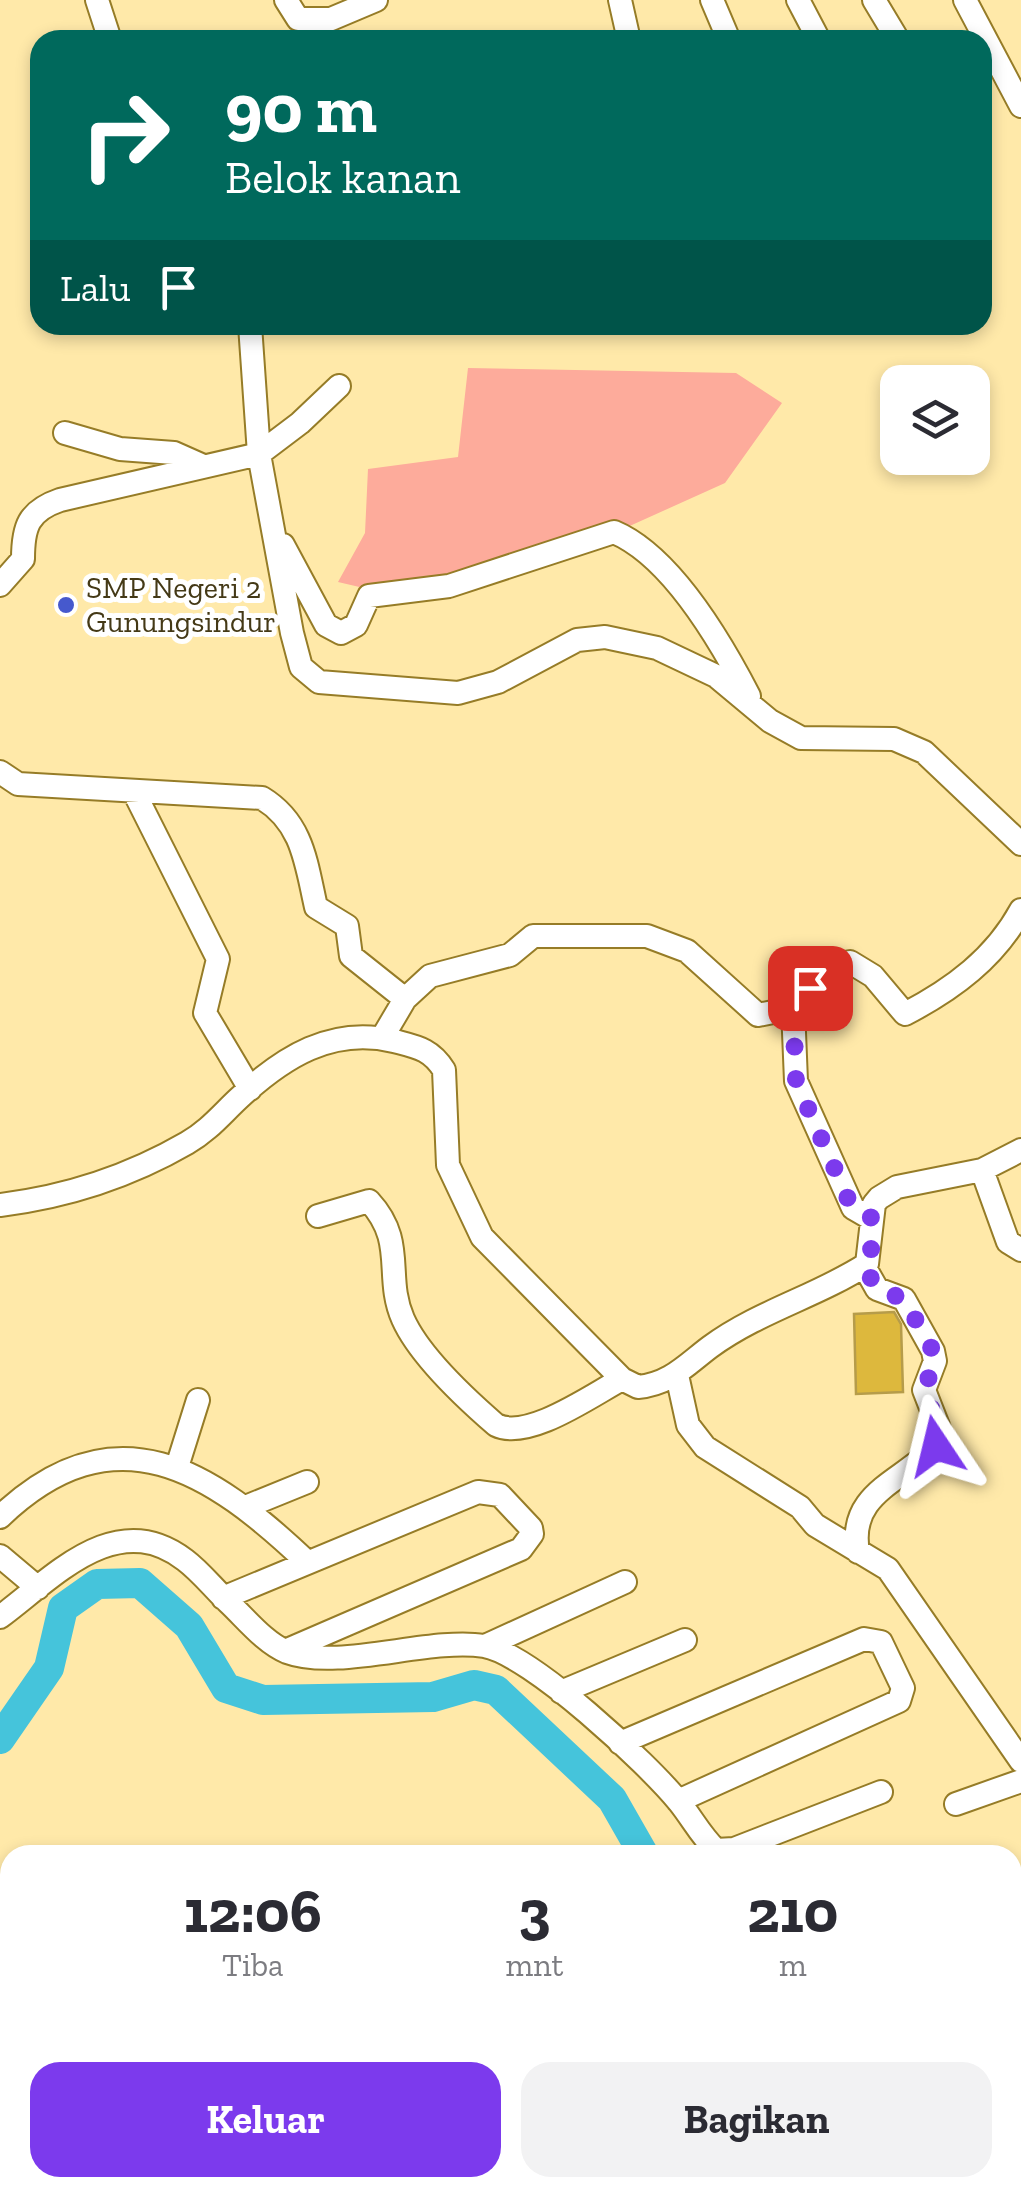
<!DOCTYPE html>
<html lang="id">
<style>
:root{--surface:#fff;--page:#f2f2f3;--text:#2b2b33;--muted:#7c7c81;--accent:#7c3aed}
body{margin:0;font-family:"Zilla Slab",serif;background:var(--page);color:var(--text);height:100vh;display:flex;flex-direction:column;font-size:38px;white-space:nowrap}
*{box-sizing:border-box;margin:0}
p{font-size:32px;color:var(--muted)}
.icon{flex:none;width:55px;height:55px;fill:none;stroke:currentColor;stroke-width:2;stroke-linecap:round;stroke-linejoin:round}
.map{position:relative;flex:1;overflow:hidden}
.sheet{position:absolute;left:0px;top:1845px;width:1022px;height:352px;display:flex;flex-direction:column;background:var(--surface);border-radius:30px 30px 0 0;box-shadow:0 5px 15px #0003}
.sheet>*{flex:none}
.banner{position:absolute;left:30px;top:30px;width:962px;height:305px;border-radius:30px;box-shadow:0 5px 15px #0003;background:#00695c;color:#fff;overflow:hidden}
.fabs{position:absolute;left:880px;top:365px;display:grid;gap:20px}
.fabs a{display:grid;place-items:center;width:110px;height:110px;border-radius:20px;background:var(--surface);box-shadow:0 5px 15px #0003;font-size:50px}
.pin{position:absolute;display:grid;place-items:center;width:85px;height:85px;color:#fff;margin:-42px;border-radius:20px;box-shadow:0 5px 15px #0006}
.me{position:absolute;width:110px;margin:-55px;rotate:350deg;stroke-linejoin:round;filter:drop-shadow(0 0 8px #0008)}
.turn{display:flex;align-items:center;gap:35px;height:210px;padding:0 30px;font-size:45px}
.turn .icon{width:130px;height:130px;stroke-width:2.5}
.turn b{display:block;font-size:70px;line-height:85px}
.then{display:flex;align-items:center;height:95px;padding:0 30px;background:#0003;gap:20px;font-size:38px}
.eta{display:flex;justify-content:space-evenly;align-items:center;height:170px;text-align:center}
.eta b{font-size:60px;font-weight:800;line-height:70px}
.action{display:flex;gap:20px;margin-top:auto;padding:20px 30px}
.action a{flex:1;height:115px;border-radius:30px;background:var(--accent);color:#fff;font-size:40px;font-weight:800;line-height:115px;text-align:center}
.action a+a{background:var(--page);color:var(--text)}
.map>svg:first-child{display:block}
.green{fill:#fdab9b}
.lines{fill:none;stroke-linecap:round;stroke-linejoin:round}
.river{stroke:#45c4db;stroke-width:30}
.building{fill:#ddb83d;stroke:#b69c4a;stroke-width:2.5}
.minor-casing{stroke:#967c27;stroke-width:26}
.path{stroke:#b19f6b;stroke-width:2.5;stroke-dasharray:10 5;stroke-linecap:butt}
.minor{stroke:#fff;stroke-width:22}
.route{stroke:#7c3aed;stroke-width:18;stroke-dasharray:0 32.4}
.poi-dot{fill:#4659cd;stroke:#fff;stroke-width:4}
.labels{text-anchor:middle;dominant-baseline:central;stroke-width:10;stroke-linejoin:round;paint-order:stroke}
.poi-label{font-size:30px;fill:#443916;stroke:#fff;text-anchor:start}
</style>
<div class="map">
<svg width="1021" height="2197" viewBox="0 0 1021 2197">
<rect width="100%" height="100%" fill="#ffe9a9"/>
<path class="green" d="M 468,368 L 736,373 L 782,403 L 725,483 L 623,529 L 430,591 L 368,589 L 338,582 L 365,533 L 368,469 L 458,457 Z"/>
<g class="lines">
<path class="river" d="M 0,1739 L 49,1668 L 63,1608 L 97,1584 L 140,1583 L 189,1626 L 226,1688 L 263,1700 L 433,1697 L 474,1685 L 496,1690 L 612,1799 L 644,1855
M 0,1930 L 10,1937
M 0,2066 L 10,2069
M 560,2188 L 565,2197
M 723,2197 L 759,2191 L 785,2197"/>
</g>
<path class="building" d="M 894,1312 L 901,1324 L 903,1392 L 856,1394 L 854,1314 Z"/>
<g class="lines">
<defs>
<path id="minor" d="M 97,0 L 110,40
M 286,0 L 298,19 L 331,19 L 376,0
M 620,0 L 629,40
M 712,0 L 729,40
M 798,0 L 819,40
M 874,0 L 898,40
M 965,0 L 1021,106
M 250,325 L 259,454 L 292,633 L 301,667 L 319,682 L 458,693 L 498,682 L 577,640 L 605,637 L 657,648 L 716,676 L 770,721 L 801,738 L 894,739 L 924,752 L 1021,844
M 65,433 L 120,449 L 174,453 L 201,465
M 283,545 L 326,625 L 341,633 L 356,625 L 369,596 L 449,586 L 614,532 C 671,556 721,642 749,696
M 0,585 L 23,559 C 23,527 28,511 60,500 L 259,454 L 300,423 L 339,386
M 0,772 L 18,784 L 262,798 C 303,823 306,863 316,907 L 347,926 L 351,956 L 405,999
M 134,792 L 218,959 L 205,1013 L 250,1089
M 793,1008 L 796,1081 L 853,1208 L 872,1219
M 382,1038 L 405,999 L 430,976 L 510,955 L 533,936 L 647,936 L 687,951 L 758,1015 L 793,1008 L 827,968 L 850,962 L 873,976 L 905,1014 C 953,989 995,958 1021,910
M 982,1170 L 1008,1242 L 1021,1250
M 0,1205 C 65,1197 130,1176 187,1143 C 208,1131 221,1115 238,1099 C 283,1057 332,1026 394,1041 C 417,1047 431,1049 444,1070 L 448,1165 L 482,1237 L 622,1379 L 638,1387 C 670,1384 686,1365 710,1347 C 759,1311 818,1296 867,1264 L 874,1204 L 879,1198 L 897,1187 L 982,1170 L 1021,1150
M 318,1216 L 369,1201 C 407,1242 384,1276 403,1319 C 419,1355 466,1399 496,1425 C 528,1441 592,1395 622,1379
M 677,1375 L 688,1425 L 705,1447 L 800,1507 L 815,1525 L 888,1569 L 1021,1761
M 177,1467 L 198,1400
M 248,1506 L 307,1482
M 0,1517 C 115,1407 211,1471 307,1562
M 858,1552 C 846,1486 916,1480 942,1436 L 924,1390 L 935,1361 L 933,1351 L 904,1299 L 877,1289 L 864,1266
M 0,1556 L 38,1588
M 223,1598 L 478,1492 L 500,1495 L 531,1528 L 532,1534 L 521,1549 L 285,1651
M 0,1617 C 54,1577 116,1507 185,1560 C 201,1572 214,1589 229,1603 C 246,1619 265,1643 287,1652 C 338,1671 430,1637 484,1646 C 531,1654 648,1764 679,1802 C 692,1818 701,1836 716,1850 L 734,1849 L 881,1792
M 485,1646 L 625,1582
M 561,1692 L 685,1640
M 620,1743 L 864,1639 L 881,1642 L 903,1688 L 899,1701 L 678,1801
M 956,1804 L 1021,1781
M 1012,2177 L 1021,2178
M 648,2197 L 679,2188"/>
</defs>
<use href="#minor" class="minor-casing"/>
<path class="path" d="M 848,2188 L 855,2197"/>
<use href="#minor" class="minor"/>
</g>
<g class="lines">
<path class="route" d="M 810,988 L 793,1008 L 796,1081 L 852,1208 L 872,1218 L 871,1253 L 864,1266 L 877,1289 L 904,1299 L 933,1351 L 935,1361 L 924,1390 L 942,1436 L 936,1446"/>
</g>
<circle class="poi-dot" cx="66" cy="605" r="10"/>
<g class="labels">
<g class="poi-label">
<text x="86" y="588">SMP Negeri 2<tspan x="86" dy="34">Gunungsindur</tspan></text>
</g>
</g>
</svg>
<div class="fabs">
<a><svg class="icon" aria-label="layers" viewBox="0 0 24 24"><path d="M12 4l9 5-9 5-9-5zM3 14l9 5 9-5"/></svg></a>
</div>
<div class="pin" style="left:810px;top:988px;background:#d93025"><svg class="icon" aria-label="arrive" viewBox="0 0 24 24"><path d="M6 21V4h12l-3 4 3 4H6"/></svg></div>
<svg class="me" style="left:936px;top:1446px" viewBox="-20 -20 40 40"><path d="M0-17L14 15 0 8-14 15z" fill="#7c3aed" stroke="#fff" stroke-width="4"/></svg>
<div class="banner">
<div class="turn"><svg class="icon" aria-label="right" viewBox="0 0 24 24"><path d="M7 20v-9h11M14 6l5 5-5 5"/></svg><div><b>90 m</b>Belok kanan</div></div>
<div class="then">Lalu<svg class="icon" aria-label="arrive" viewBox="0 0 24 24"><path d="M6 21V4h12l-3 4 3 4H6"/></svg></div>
</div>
<section class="sheet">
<div class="eta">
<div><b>12:06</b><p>Tiba</p></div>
<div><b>3</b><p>mnt</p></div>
<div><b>210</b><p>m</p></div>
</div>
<div class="action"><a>Keluar</a><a>Bagikan</a></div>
</section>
</div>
